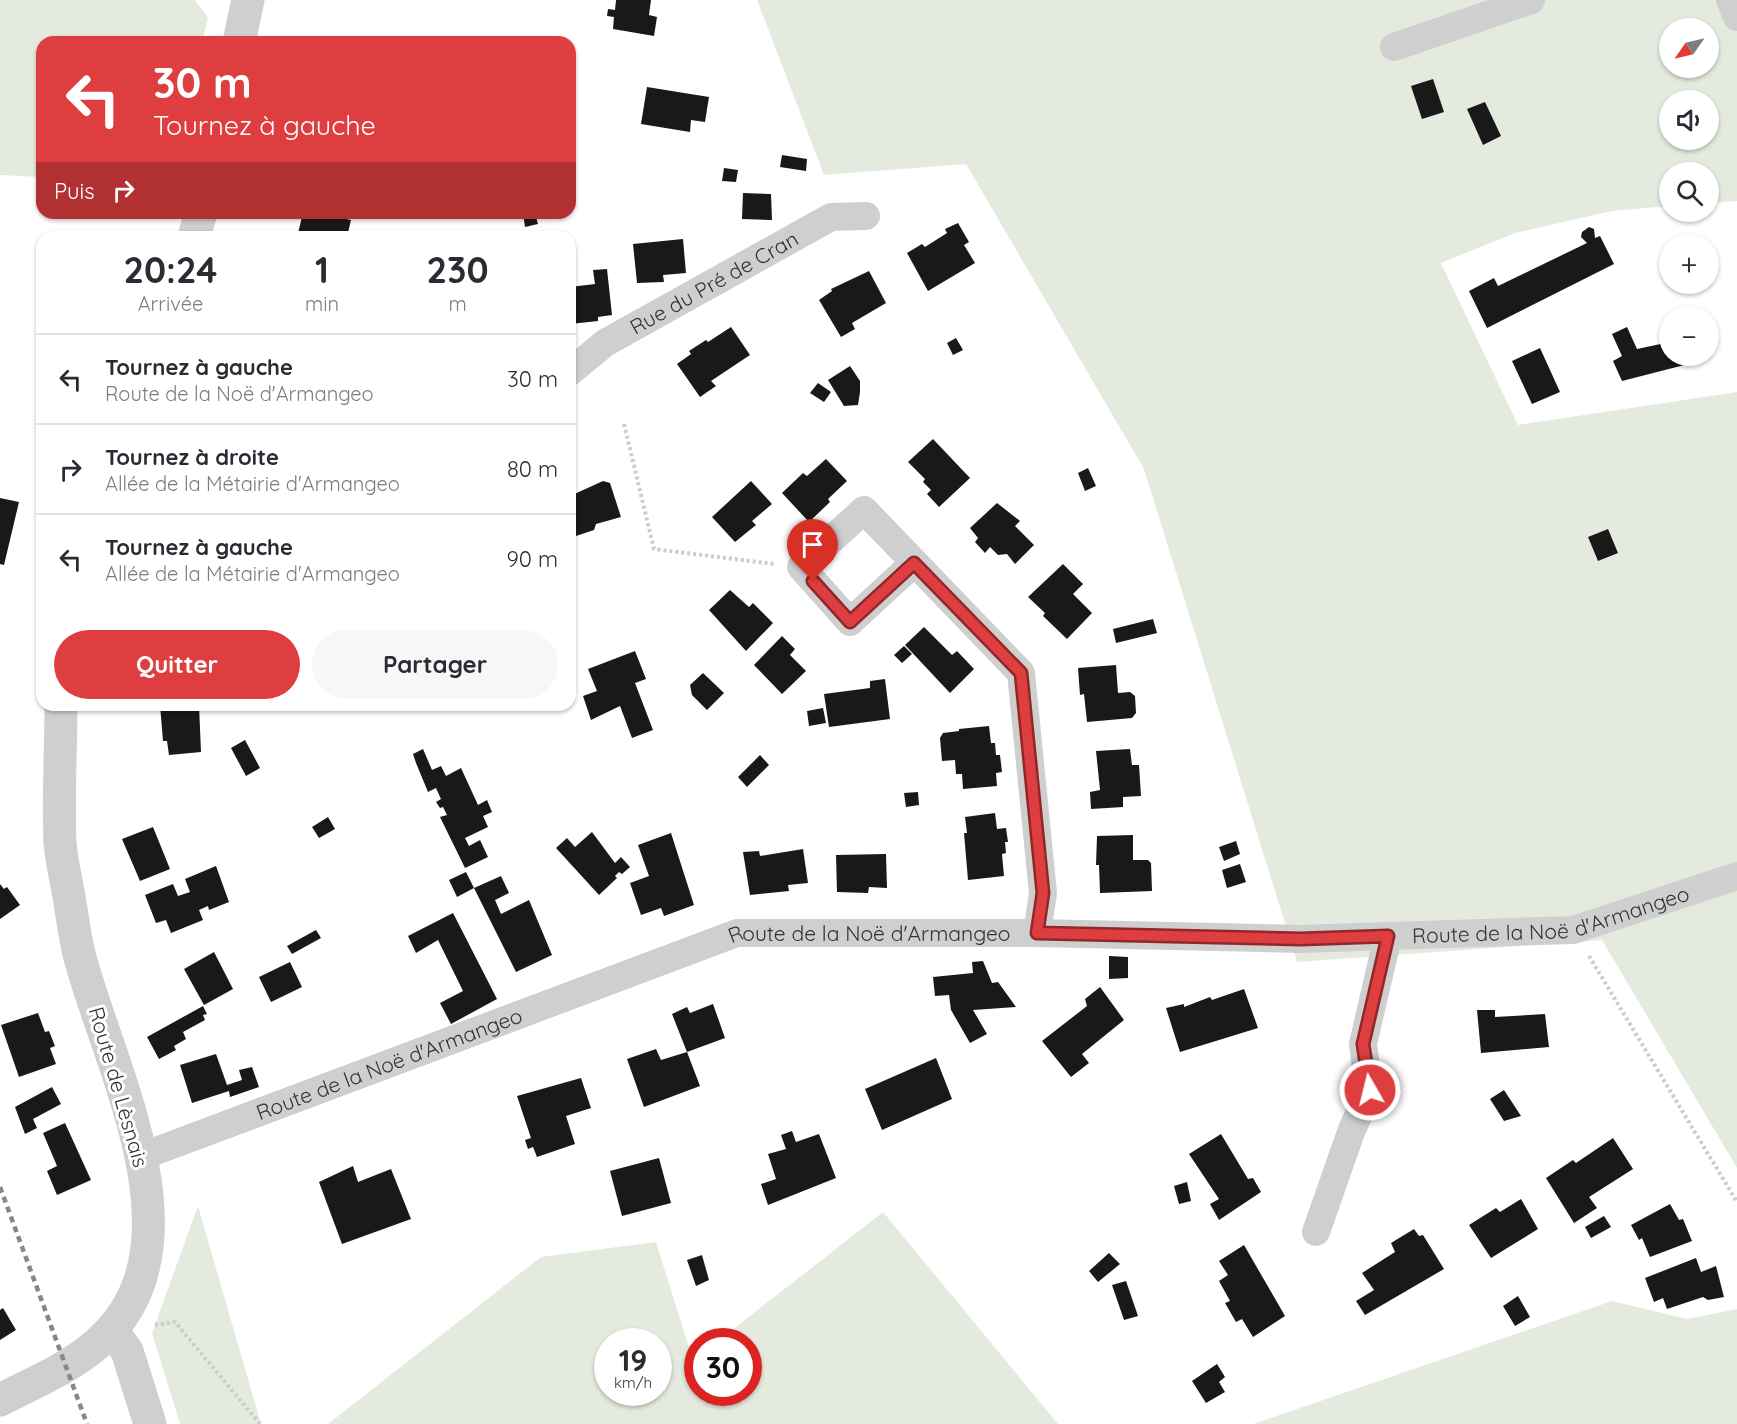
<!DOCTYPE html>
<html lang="fr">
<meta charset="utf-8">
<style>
:root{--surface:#fff;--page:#f7f7f7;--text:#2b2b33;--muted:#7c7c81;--line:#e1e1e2;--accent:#de3e40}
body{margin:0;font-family:Quicksand,sans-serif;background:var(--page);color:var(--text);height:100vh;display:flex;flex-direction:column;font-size:22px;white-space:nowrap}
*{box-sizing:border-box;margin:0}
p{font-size:20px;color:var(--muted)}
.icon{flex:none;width:33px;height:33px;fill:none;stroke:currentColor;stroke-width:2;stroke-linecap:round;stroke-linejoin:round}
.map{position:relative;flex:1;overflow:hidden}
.panel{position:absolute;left:36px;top:231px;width:540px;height:480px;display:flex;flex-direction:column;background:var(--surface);border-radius:18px;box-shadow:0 2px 4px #0004}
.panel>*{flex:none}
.top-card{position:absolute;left:36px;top:36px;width:540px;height:183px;border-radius:18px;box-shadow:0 2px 4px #0004;background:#de3e40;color:#fff;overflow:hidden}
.needle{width:39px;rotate:236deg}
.fabs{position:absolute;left:1659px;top:18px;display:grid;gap:12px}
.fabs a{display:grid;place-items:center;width:60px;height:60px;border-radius:50%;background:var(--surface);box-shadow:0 2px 4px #0004;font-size:30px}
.speed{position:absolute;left:594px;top:1328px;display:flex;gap:12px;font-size:30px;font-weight:700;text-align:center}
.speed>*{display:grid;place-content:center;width:78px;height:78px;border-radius:50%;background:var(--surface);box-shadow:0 2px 4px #0004;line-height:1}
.speed small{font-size:15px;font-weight:400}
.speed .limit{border:9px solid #d22;background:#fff;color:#111}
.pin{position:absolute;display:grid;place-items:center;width:51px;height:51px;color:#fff;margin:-62px -26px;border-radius:50% 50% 50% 0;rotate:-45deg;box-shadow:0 0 6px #0007}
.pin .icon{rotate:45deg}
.me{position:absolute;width:66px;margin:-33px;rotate:352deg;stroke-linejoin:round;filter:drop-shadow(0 0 4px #0008)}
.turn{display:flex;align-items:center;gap:21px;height:126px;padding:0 18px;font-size:27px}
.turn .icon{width:78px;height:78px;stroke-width:2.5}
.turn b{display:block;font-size:42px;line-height:51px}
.then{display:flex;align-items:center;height:57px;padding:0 18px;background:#0003;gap:12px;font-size:22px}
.eta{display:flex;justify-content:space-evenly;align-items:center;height:102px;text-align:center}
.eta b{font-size:36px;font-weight:700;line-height:42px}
.cta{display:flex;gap:12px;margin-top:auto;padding:12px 18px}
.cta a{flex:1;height:69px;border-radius:36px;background:var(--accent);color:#fff;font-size:24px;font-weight:700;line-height:69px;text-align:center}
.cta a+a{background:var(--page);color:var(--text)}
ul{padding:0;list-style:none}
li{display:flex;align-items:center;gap:18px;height:90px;padding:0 18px;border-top:2px solid var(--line)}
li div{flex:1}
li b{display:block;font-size:22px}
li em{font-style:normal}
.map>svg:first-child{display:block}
.green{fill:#e4ebde;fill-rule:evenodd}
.building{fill:#191919}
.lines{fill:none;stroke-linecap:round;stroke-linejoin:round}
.path{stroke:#ccc;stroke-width:4;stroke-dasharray:3 3;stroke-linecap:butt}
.minor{stroke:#cfcfcf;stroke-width:28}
.tertiary{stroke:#cfcfcf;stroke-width:33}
.rail{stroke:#878787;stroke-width:4.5;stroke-dasharray:6 4.5;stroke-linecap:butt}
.route-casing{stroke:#90282a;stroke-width:15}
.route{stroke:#de3e40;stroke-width:10}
.labels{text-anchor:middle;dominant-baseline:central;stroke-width:6;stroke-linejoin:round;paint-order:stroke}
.street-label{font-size:21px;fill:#323232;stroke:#fff}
</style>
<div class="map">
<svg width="1737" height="1424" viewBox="0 0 1737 1424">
<rect width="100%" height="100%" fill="#fff"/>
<path class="green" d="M 0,0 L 195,0 L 208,18 L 202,42 L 42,42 L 42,177 L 0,175 Z
M 757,0 L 1737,0 L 1737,201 L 1709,203 L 1708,172 L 1670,172 L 1669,206 L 1612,211 L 1515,233 L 1441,263 L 1518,425 L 1737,392 L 1737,1168 L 1602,940 L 1297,962 L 1144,469 L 966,164 L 824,175 ZM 1670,28 L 1708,28 L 1708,68 L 1670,68 ZM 1670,100 L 1708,100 L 1708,140 L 1670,140 Z
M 198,1206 L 261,1424 L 180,1424 L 152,1333 Z
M 883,1212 L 1058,1424 L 328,1424 L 541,1257 L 656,1242 L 693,1360 L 697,1357 L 698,1392 L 748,1392 L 748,1341 L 718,1341 ZM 608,1341 L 658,1341 L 658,1392 L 608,1392 Z
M 1612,1301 L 1687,1319 L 1737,1309 L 1737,1424 L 1253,1424 Z"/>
<path class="building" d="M 616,0 L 651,0 L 649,15 L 657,17 L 654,36 L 613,29 L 614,17 L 607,16 L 608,9 L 615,10 Z
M 1433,79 L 1444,112 L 1422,119 L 1411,86 Z
M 647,87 L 709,97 L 705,122 L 691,120 L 690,132 L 641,124 Z
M 1485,102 L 1501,136 L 1483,145 L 1467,109 Z
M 782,155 L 807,159 L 806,171 L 780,167 Z
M 724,168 L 738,170 L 736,182 L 722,181 Z
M 743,193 L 771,194 L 772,220 L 742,219 Z
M 303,213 L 318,213 L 351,220 L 347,237 L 297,237 Z
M 523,213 L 535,213 L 538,224 L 525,227 Z
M 958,223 L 969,242 L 964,245 L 975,263 L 928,291 L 907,253 L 922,244 L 925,247 L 947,233 L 945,229 Z
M 1589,227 L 1594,229 L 1595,238 L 1600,236 L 1614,264 L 1487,328 L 1469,291 L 1494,278 L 1498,286 L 1587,243 L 1581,237 L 1582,232 Z
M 683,239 L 686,273 L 663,275 L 664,282 L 637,283 L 633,244 Z
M 607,269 L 612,315 L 598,317 L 598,321 L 570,324 L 570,287 L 595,284 L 593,270 Z
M 869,271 L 886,303 L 852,323 L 855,329 L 841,337 L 819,300 L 832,291 L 831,289 Z
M 731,327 L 750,355 L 711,381 L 716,386 L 700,397 L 677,364 L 691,354 L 689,351 L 706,340 L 708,342 Z
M 1627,327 L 1637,349 L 1670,342 L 1670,356 L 1699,356 L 1700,361 L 1622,381 L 1613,361 L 1622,356 L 1612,334 Z
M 956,338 L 963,350 L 953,355 L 947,343 Z
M 1540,348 L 1560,392 L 1532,404 L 1512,361 Z
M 850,366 L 860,381 L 860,392 L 858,405 L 844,406 L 828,380 Z
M 818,383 L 831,392 L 824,402 L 810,393 Z
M 933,439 L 970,478 L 939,507 L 927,494 L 931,490 L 923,482 L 925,479 L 908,462 Z
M 826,459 L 847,481 L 828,499 L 830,502 L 809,522 L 782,493 L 803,473 L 807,476 Z
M 1088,468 L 1096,486 L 1085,491 L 1078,473 Z
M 603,481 L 610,483 L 621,517 L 596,524 L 594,530 L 570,538 L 570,496 Z
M 751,481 L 772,504 L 752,521 L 756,525 L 735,542 L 712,517 Z
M 0,498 L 19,502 L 4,565 L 0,564 Z
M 997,503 L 1020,521 L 1015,526 L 1034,545 L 1015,564 L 1007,554 L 998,555 L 990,547 L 985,553 L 975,542 L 978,538 L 970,528 Z
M 1608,529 L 1618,553 L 1598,561 L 1588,537 Z
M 1063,564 L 1083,584 L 1073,594 L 1092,613 L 1067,639 L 1043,616 L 1045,613 L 1028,597 Z
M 730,590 L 749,607 L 753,603 L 773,623 L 746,651 L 709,610 Z
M 1153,619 L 1157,633 L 1116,643 L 1113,629 Z
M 924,627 L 952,655 L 957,651 L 974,669 L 950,693 L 905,645 Z
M 782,636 L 795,649 L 790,655 L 806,671 L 782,694 L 754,665 Z
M 904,646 L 912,654 L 902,663 L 894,655 Z
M 635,651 L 646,679 L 635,683 L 653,730 L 632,738 L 620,706 L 591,720 L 583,696 L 597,691 L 588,669 Z
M 1116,665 L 1118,693 L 1130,692 L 1135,696 L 1136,713 L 1132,718 L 1087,722 L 1084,694 L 1080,695 L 1078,668 Z
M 703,673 L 724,693 L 707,710 L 692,695 L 690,685 Z
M 885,679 L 890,719 L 829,727 L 824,694 L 870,688 L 870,681 Z
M 160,705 L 199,705 L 201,752 L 169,755 L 167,741 L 163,741 Z
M 823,708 L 826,723 L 809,726 L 807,711 Z
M 989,726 L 991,743 L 995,743 L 996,755 L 1000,755 L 1002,772 L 996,773 L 997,786 L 963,789 L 962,774 L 956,774 L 955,760 L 942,761 L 940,738 L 943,733 L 959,731 L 959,729 Z
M 245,740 L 260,768 L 246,776 L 231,748 Z
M 423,749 L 432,770 L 441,766 L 446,776 L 461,768 L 478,805 L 487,800 L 492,812 L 483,816 L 488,827 L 465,838 L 469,846 L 480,840 L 488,857 L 465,868 L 440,817 L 447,815 L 443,807 L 440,808 L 436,802 L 441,799 L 436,788 L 428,792 L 416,763 L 413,754 Z
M 1130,749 L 1132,765 L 1139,765 L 1141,796 L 1123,797 L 1123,807 L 1091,809 L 1090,792 L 1100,790 L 1096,751 Z
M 760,755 L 769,765 L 747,787 L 738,777 Z
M 918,792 L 919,805 L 906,807 L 904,793 Z
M 995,813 L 997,829 L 1006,828 L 1008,842 L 1005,842 L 1006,853 L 1002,854 L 1004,876 L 968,880 L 964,833 L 967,833 L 965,817 Z
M 328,817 L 335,829 L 319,838 L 312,827 Z
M 153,827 L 170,869 L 140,881 L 122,839 Z
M 592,832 L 615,863 L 621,857 L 630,867 L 622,874 L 619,872 L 615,876 L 617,878 L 599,895 L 556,848 L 567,838 L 575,847 Z
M 671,833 L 694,905 L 664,916 L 661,908 L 641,915 L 630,883 L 649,876 L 638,845 Z
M 1133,835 L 1133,860 L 1148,860 L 1151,863 L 1152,891 L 1100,893 L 1099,865 L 1096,865 L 1097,836 Z
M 1236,841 L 1240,854 L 1224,861 L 1219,847 Z
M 803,849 L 808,883 L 788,885 L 789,891 L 750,895 L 743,852 L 759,851 L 760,856 Z
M 886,854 L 887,888 L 869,887 L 868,893 L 837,892 L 836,855 Z
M 1240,864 L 1246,882 L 1227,888 L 1222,870 Z
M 216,866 L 229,902 L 209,910 L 208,906 L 199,910 L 203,920 L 171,933 L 166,920 L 156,923 L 145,895 L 173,884 L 178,896 L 190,892 L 185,879 Z
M 466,872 L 474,888 L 457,897 L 449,880 Z
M 501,876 L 509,893 L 495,900 L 501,914 L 529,900 L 552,955 L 516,972 L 474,888 Z
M 0,884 L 4,889 L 7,887 L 20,905 L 0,919 Z
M 453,913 L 497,999 L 451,1024 L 440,1003 L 463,991 L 438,940 L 416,953 L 408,936 Z
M 316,930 L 321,938 L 292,954 L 287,946 Z
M 214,952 L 233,989 L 204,1005 L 184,969 Z
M 1109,956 L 1128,957 L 1128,978 L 1109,979 Z
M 983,961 L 992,983 L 998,982 L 1016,1007 L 973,1010 L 987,1034 L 970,1043 L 951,1010 L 949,995 L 935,996 L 933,977 L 973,973 L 972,962 Z
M 290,962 L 302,987 L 271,1002 L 259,977 Z
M 1100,987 L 1124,1020 L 1082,1054 L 1089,1063 L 1071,1077 L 1042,1041 L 1087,1006 L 1085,999 Z
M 1244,989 L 1258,1028 L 1180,1052 L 1166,1008 L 1184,1004 L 1184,1007 L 1210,997 L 1212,1000 Z
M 713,1004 L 725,1038 L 687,1052 L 672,1014 L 687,1007 L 690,1013 Z
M 203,1006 L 207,1014 L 203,1015 L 205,1020 L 183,1032 L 186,1039 L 174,1046 L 176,1050 L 159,1059 L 147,1037 Z
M 1477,1010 L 1495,1010 L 1495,1017 L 1545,1014 L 1549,1047 L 1481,1053 Z
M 38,1013 L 45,1032 L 49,1031 L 55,1046 L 50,1048 L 56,1064 L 19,1077 L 1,1025 Z
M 656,1049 L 661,1060 L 687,1052 L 700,1086 L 644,1107 L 627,1059 Z
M 216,1054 L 227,1085 L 242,1080 L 239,1070 L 252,1067 L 259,1087 L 230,1097 L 229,1091 L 192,1103 L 180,1065 Z
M 936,1058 L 952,1099 L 882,1130 L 865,1089 Z
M 581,1078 L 591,1108 L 566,1116 L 575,1144 L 537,1157 L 533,1147 L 528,1149 L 525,1140 L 531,1138 L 517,1096 Z
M 52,1087 L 61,1104 L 33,1119 L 37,1128 L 25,1134 L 15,1107 Z
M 1504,1090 L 1521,1116 L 1504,1121 L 1490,1099 Z
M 65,1123 L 91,1180 L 57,1195 L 47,1171 L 57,1166 L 43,1133 Z
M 792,1131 L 796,1142 L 819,1134 L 836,1178 L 768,1205 L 761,1184 L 776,1179 L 768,1154 L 786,1149 L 781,1135 Z
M 1221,1134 L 1248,1179 L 1253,1178 L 1261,1192 L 1219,1220 L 1210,1204 L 1219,1199 L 1189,1154 Z
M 1613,1138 L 1633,1169 L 1589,1197 L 1597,1208 L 1574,1223 L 1546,1178 L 1573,1160 L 1576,1163 Z
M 659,1158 L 671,1203 L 622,1216 L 610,1171 Z
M 353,1166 L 358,1182 L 391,1169 L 411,1219 L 342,1244 L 319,1182 Z
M 1187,1182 L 1191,1201 L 1179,1204 L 1174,1186 Z
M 1521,1199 L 1538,1229 L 1491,1258 L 1469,1225 L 1496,1208 L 1500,1212 Z
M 1670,1204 L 1679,1220 L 1683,1219 L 1692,1241 L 1650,1257 L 1642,1238 L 1639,1240 L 1631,1225 Z
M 1604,1216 L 1611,1227 L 1591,1238 L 1585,1227 Z
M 1414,1229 L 1419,1236 L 1423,1235 L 1444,1269 L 1365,1315 L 1356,1301 L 1374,1290 L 1362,1273 L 1395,1252 L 1391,1243 Z
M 1244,1245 L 1285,1316 L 1253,1337 L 1242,1319 L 1236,1322 L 1225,1303 L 1230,1301 L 1219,1281 L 1228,1275 L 1219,1261 Z
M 1109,1253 L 1120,1264 L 1098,1282 L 1089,1271 Z
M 702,1255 L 709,1280 L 696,1286 L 687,1260 Z
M 1696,1258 L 1701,1272 L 1716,1266 L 1724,1297 L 1708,1300 L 1703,1297 L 1667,1309 L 1663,1298 L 1654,1302 L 1645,1278 Z
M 1126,1281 L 1138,1316 L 1124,1320 L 1112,1285 Z
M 1518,1296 L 1530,1317 L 1515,1326 L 1503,1306 Z
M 3,1308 L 16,1330 L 0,1340 L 0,1310 Z
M 1217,1364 L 1225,1377 L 1219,1382 L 1225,1392 L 1206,1403 L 1192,1381 Z"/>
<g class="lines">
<path class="path" d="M 624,424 L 654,549 L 774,564
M 1589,956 L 1737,1202
M 155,1325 L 175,1322 L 260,1424"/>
<g class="minor">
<path d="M 1730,0 L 1737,17"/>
<path d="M 1394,47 L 1531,0"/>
<path id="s1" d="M 570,372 L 605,343 L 831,217 L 866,216"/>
<path d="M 914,563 L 850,622 L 801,567 L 864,510 L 1021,673 L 1043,893 L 1037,933"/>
<path id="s2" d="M 140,1157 L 737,933 L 1037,933 L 1300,939 L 1573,930 L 1737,876"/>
<path d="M 1316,1232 L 1351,1132 L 1369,1091 L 1363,1044 L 1388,936"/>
</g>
<path class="tertiary" d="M 239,42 L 248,0
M 194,237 L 201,213
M 112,1330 L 127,1351 L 150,1424
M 0,1400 C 33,1383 70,1368 98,1343 C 208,1248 108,1066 79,954 C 74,933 72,912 68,891 C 65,875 61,858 60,842 C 58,796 61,750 61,705"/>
<path class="rail" d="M 0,1187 L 87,1424"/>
</g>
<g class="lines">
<defs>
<path id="route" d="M 813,581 L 850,622 L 914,563 L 1021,673 L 1043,893 L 1037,933 L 1300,939 L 1388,936 L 1363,1044 L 1370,1090"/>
</defs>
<use href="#route" class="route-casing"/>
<use href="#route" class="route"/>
</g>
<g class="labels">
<g class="street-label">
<text stroke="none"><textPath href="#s1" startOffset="170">Rue du Pré de Cran</textPath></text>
<text stroke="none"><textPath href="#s2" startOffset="1454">Route de la Noë d'Armangeo</textPath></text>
<text stroke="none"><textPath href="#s2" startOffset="770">Route de la Noë d'Armangeo</textPath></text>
<text stroke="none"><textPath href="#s2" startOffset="266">Route de la Noë d'Armangeo</textPath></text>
<text transform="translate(119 1087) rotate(74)">Route de Lèsnais</text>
</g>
</g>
</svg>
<div class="fabs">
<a><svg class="needle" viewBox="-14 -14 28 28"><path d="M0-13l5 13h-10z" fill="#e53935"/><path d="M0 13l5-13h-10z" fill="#7c7c81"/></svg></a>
<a><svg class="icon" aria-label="sound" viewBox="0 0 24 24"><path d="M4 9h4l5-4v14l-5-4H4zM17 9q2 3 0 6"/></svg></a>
<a><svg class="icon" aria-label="search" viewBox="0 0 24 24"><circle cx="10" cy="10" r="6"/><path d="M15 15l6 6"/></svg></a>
<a>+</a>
<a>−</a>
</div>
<div class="speed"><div>19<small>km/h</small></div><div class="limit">30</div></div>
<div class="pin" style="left:813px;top:581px;background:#d93025"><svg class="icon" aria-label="arrive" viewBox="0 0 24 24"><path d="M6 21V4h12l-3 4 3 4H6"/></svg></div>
<svg class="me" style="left:1370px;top:1090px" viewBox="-20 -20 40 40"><circle r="17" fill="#de3e40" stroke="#fff" stroke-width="3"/><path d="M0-11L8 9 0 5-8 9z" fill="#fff"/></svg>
<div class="top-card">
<div class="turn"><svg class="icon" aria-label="left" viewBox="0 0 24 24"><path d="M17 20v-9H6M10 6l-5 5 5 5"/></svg><div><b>30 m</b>Tournez à gauche</div></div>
<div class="then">Puis<svg class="icon" aria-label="right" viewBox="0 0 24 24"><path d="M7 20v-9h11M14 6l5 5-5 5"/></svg></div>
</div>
<section class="panel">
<div class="eta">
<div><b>20:24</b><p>Arrivée</p></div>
<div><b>1</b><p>min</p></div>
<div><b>230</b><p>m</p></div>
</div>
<ul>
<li><svg class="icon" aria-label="left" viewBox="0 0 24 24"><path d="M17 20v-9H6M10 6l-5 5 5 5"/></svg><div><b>Tournez à gauche</b><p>Route de la Noë d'Armangeo</p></div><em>30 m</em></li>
<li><svg class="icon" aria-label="right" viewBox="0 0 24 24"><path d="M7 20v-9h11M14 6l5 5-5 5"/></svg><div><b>Tournez à droite</b><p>Allée de la Métairie d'Armangeo</p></div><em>80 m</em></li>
<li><svg class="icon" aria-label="left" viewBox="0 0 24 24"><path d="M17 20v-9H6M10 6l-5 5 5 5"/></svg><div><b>Tournez à gauche</b><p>Allée de la Métairie d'Armangeo</p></div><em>90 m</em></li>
</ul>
<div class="cta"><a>Quitter</a><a>Partager</a></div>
</section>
</div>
